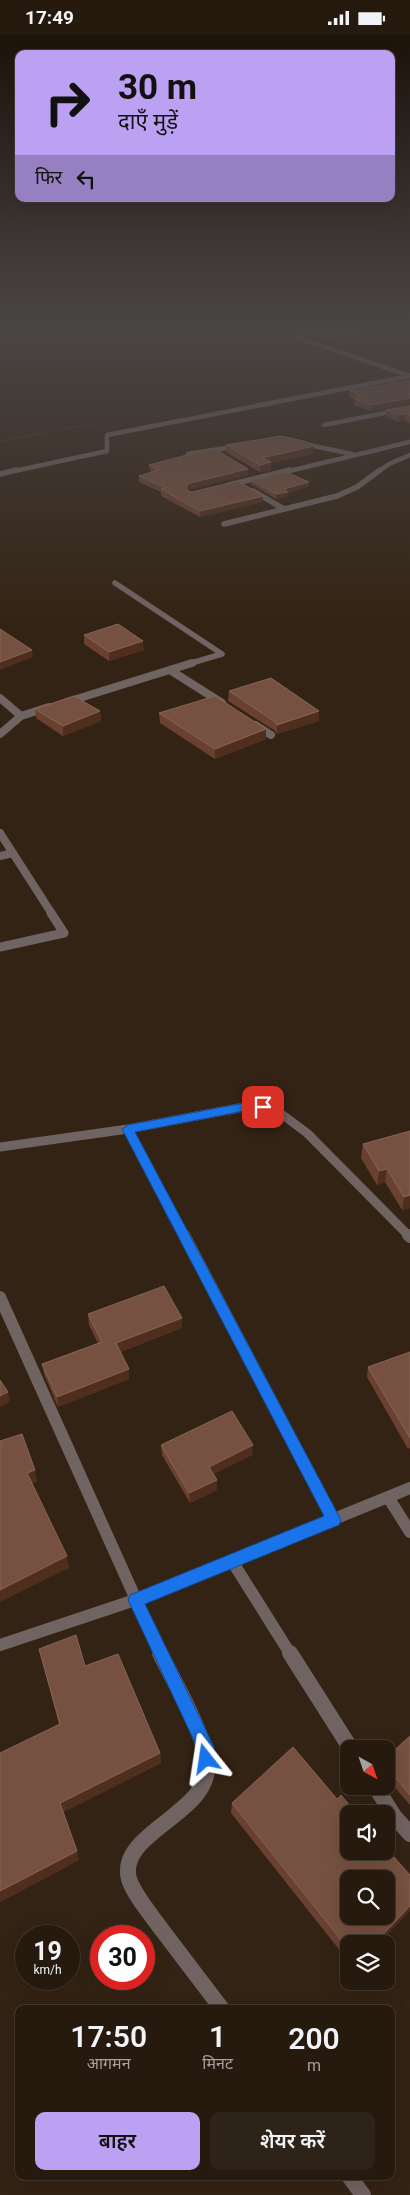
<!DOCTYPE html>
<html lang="hi">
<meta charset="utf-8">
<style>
:root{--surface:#261a0f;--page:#2e2318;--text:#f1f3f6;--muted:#a4a19e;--line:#42382f;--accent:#bca0f2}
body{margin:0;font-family:Roboto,"Noto Sans Devanagari",sans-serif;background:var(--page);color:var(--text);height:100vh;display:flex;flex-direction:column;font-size:19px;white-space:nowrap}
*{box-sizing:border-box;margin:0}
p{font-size:16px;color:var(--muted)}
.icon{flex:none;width:28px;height:28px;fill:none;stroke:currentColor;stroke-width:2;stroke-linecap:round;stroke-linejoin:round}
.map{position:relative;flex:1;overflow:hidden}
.drawer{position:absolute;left:15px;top:1970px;width:380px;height:175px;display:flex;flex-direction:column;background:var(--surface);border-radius:10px;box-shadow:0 5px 20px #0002,0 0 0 1px var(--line)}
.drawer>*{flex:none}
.guide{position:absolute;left:15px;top:15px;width:380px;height:152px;border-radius:10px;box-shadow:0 5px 20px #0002,0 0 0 1px var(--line);background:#bca0f2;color:#111;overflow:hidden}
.needle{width:32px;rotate:140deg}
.controls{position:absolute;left:340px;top:1705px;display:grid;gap:10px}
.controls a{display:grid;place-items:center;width:55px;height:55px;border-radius:10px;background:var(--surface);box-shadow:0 5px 20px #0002,0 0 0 1px var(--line);font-size:25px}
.speed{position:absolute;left:15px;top:1890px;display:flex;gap:10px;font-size:25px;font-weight:700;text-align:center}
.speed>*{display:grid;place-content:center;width:65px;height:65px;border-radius:50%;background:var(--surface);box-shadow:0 5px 20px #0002,0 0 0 1px var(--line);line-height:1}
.speed small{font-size:12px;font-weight:400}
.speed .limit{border:8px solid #d22;background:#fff;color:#111}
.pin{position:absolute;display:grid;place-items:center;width:42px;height:42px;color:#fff;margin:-21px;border-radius:10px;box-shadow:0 2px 8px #0006}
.me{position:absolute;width:55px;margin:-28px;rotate:345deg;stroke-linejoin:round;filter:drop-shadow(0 0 4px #0008)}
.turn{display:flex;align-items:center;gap:18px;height:105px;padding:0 20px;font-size:22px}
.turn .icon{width:65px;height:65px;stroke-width:2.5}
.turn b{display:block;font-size:35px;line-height:42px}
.then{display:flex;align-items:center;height:48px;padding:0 20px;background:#0003;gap:10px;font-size:19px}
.eta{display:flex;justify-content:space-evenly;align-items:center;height:85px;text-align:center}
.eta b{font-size:30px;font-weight:600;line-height:35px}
.cta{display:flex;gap:10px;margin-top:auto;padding:10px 20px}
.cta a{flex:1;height:58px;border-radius:10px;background:var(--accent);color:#111;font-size:20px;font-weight:600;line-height:58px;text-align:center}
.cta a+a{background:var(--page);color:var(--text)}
.status{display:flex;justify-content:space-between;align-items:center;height:35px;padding:0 25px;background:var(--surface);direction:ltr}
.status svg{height:14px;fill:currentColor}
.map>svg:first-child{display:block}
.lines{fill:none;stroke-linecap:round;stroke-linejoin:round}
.path{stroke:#8c7e72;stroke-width:1;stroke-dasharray:0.5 2;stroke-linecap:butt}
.service{stroke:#706462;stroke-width:4.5}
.minor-far5{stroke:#706462;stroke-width:4.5}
.minor-far4{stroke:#706462;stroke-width:5.5}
.minor-far3{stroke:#706462;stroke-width:8}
.minor-far2{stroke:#706462;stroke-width:9}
.minor-far1{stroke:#706462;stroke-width:12}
.minor{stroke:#706462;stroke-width:16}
.wall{fill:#6a4131}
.shaded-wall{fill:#4f2e1e}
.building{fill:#765141;stroke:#866556;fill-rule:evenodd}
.route{fill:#1a73e8;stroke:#114b97}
</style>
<div class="status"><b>17:49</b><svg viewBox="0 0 49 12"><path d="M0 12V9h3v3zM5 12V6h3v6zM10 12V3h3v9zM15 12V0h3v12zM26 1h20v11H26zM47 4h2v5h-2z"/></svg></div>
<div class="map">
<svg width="410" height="2160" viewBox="0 0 410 2160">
<rect width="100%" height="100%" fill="#332314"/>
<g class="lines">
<path class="path" d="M 278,303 L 264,306 L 257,311 L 265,316 L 290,320
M 0,406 L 93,389"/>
<path class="service" d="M 332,287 L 294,298 L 299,303 L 410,341"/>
<path class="minor-far5" d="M 324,390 L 410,373
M 300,408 L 352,419
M 188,419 L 239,411
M 10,437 L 107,416 L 107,400 L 410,341
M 285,437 L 410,407
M 378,437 L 389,429 L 410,420"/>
<path class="minor-far4" d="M 0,439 L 16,435
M 229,450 L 290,435
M 253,456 L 284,474
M 224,489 L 337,461 L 357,452 L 380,435
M 115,548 L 222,619 L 188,629"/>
<path class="minor-far3" d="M 170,635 L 222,668
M 0,663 L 21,681
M 67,667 L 192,628
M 255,690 L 271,700
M 0,699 L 21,681 L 49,672
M 0,798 L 52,879
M 0,821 L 13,818"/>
<path class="minor-far2" d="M 0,912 L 64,898 L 51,878
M 128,1094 L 185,1202
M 0,1112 L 128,1094 L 244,1072 L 263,1071 L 276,1075 L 307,1098 L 410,1202"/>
<path class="minor-far1" d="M 184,1200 L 334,1485
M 408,1200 L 410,1202
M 0,1262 L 161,1620
M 388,1462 L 410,1497
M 232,1526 L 291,1620
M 0,1610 L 135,1565 L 410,1453"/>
<path class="minor" d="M 160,1618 C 174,1647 208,1704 207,1734 C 205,1780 117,1799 129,1844 C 134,1860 152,1881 162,1895 C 182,1921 202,1948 222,1974
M 290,1618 L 351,1714
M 375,1751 L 394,1781 L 410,1799
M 349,2141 L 363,2160"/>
</g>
<path class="wall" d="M 254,287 L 318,287 L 293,294 L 290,299 Z
M 324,287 L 386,287 L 385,290 L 383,291 L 383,295 L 334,307 L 307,299 L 307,292 Z
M 410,345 L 410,370 L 371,376 L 354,370 L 355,365 L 349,362 L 350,356 Z
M 410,371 L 410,388 L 404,385 L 399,387 L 386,382 L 386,375 Z
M 226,410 L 313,419 L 271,428 L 271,435 L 260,437 L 226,417 Z
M 149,430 L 248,440 L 190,454 L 188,456 L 192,457 L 263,461 L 262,467 L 200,482 L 161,461 L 161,457 L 139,447 L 139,441 L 151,437 L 150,436 Z
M 251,445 L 309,451 L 288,458 L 288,461 L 276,464 L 251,449 Z
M 84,600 L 144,615 L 109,626 L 84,609 Z
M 229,656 L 319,676 L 319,686 L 277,699 L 274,695 L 228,666 Z
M 35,674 L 100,676 L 101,686 L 63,701 L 36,683 Z
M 159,678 L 266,704 L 215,724 L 160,688 Z
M 410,1096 L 410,1173 L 402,1175 L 385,1147 L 377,1150 L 361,1123 L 363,1109 Z
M 88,1279 L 182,1293 L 120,1317 L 129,1334 L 129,1344 L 58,1372 L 44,1339 L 42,1329 L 98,1308 L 89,1290 Z
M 410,1317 L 410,1413 L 408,1414 L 367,1342 L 368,1332 Z
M 161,1410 L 252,1420 L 213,1439 L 217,1445 L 217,1455 L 190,1468 L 162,1420 Z
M 39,1614 L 85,1631 L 160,1718 L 161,1728 L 63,1777 L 79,1825 L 0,1867 L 59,1689 Z
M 410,1701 L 410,1770 L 386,1742 L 386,1723 Z
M 232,1768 L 349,1909 L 349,1927 L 231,1778 Z"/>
<path class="shaded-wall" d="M 295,287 L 318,287 L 293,294 L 290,299 L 290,293 L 293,288 Z
M 376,287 L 386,287 L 385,290 L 383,291 L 383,295 L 334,307 L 334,301 Z
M 410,363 L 410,370 L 371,376 L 372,370 Z
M 405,379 L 404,385 L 399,387 L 399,380 Z
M 314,411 L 313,419 L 271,428 L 271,435 L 260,437 L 260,430 L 262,423 Z
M 248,434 L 248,440 L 190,454 L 186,458 L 186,452 L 190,448 Z
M 309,447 L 309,451 L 288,458 L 288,461 L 276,464 L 276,459 L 284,454 Z
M 263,461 L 262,467 L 200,482 L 200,476 Z
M 143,606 L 144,615 L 109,626 L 109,617 Z
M 32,615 L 33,622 L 0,635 L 0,627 Z
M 100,676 L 101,686 L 63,701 L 63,691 Z
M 319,676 L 319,686 L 277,699 L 277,690 Z
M 266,694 L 266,704 L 215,724 L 215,714 Z
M 387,1134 L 385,1147 L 377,1150 L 379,1136 Z
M 410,1160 L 410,1173 L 402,1175 L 404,1162 Z
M 182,1283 L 182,1293 L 117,1318 L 116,1308 Z
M 129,1334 L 129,1344 L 58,1372 L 57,1362 Z
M 8,1357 L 10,1367 L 0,1372 L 0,1361 Z
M 253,1410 L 252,1420 L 209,1441 L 209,1432 Z
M 35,1435 L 37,1447 L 29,1450 L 27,1438 Z
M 217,1445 L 217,1455 L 190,1468 L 189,1458 Z
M 67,1521 L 69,1533 L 0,1567 L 0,1555 Z
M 160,1718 L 161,1728 L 62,1778 L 60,1768 Z
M 77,1816 L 79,1825 L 0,1867 L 0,1856 Z
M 410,1871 L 410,1876 L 379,1909 L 374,1909 Z"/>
<path class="building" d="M 274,287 L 295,287 L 293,288 L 290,293 Z
M 324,287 L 380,287 L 383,288 L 334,301 L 307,292 Z
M 410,345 L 410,363 L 372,370 L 355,364 L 362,362 L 350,356 Z
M 410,371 L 410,381 L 405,379 L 399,380 L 386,375 Z
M 281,401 L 304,406 L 314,411 L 262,423 L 271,427 L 260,430 L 226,410 Z
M 213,413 L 248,434 L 190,448 L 186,452 L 188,456 L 192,457 L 238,446 L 263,461 L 200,476 L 161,454 L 166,453 L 139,441 L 159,435 L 149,430 Z
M 286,437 L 309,447 L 284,454 L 288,457 L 276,459 L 251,445 Z
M 118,589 L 143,606 L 109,617 L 84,600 Z
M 0,594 L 32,615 L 0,627 Z
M 271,643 L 319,676 L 277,690 L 274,686 L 229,656 Z
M 74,661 L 100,676 L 63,691 L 35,674 Z
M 215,661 L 266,694 L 215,714 L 159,678 Z
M 410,1096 L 410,1160 L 404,1162 L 387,1134 L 379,1136 L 363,1109 Z
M 164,1251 L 182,1283 L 116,1308 L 129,1334 L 57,1362 L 42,1329 L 102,1307 L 88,1279 Z
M 410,1317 L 410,1403 L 368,1332 Z
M 0,1345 L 8,1357 L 0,1361 Z
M 232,1376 L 253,1410 L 209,1432 L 217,1445 L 189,1458 L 161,1410 Z
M 22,1399 L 35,1435 L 27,1438 L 67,1521 L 0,1555 L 0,1406 Z
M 76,1600 L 85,1631 L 118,1619 L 160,1718 L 60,1768 L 77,1816 L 0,1856 L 0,1718 L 60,1689 L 39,1614 Z
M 410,1701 L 410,1760 L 386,1731 L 386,1723 Z
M 293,1712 L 337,1764 L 341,1760 L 357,1779 L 349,1779 L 349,1816 L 386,1816 L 386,1813 L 410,1840 L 410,1871 L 374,1909 L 349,1909 L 349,1915 L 232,1768 ZM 349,1844 L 386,1844 L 386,1881 L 349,1881 Z"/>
<linearGradient id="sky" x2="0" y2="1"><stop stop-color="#1c130b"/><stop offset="0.49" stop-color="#4a4545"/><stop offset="1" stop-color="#4a4545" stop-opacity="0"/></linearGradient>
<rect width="410" height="590" fill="url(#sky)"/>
<path class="route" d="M 244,1068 L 263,1068 L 268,1072 L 263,1075 L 244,1076 L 135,1097 L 341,1485 L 339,1490 L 145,1569 L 214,1712 L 215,1724 L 212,1730 L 206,1732 L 200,1730 L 197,1712 L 128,1565 L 130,1560 L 324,1481 L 122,1094 L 128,1090 Z"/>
</svg>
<div class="controls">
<a><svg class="needle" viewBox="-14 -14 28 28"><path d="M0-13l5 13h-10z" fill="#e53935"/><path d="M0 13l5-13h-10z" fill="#a4a19e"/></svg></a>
<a><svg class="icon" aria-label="sound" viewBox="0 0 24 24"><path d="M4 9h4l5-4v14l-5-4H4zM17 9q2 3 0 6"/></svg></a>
<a><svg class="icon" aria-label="search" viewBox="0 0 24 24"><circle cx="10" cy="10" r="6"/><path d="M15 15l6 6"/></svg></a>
<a><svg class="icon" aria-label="layers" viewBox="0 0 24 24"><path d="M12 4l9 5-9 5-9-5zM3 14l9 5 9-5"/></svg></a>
</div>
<div class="speed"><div>19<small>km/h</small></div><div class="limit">30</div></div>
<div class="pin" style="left:263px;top:1072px;background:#d93025"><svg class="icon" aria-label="arrive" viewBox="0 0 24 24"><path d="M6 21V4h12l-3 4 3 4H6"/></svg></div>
<svg class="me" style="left:206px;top:1724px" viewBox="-20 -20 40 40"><path d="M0-17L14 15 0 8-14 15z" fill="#1a73e8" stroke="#fff" stroke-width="4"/></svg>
<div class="guide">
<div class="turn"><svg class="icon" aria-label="right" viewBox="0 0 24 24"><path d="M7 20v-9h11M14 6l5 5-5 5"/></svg><div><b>30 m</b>दाएँ मुड़ें</div></div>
<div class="then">फिर<svg class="icon" aria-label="left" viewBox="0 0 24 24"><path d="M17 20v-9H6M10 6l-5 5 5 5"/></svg></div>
</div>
<section class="drawer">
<div class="eta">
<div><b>17:50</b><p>आगमन</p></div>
<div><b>1</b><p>मिनट</p></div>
<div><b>200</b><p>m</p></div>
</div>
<div class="cta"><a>बाहर</a><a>शेयर करें</a></div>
</section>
</div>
